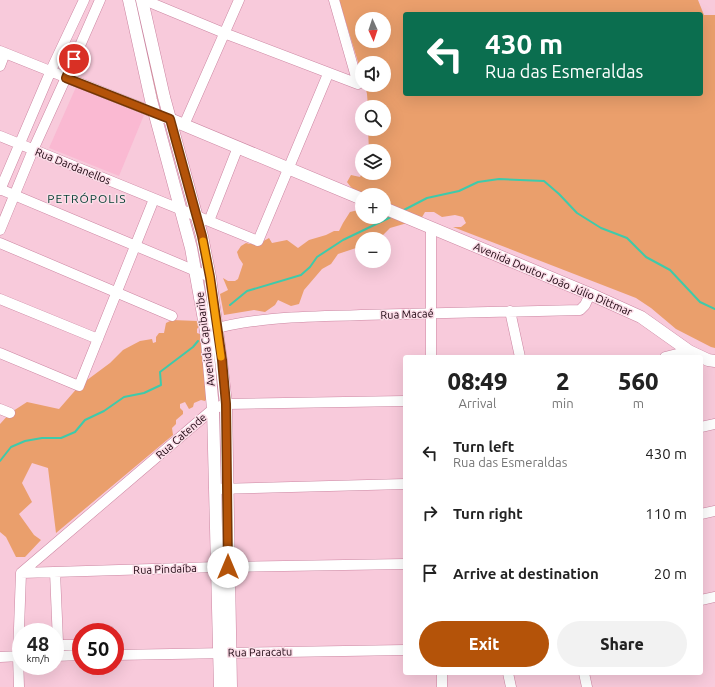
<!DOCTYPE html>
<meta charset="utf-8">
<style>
:root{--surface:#fff;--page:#f2f2f2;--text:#222;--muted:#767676;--accent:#b45309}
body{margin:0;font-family:Ubuntu,sans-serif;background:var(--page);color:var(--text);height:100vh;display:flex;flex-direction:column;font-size:15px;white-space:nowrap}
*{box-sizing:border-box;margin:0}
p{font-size:13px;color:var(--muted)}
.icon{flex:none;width:22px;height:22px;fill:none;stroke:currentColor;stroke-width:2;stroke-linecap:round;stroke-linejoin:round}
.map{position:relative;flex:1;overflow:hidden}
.sheet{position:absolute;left:403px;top:355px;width:300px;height:320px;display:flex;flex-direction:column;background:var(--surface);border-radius:4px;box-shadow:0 4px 16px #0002}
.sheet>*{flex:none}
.banner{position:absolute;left:403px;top:12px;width:300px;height:84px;border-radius:4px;box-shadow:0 4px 16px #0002;background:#0b6e4f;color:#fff;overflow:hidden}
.needle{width:26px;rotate:177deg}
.controls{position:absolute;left:355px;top:12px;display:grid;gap:8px}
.controls a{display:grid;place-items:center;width:36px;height:36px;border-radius:50%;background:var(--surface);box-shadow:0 4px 16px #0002;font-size:20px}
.speed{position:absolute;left:12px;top:623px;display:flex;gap:8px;font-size:20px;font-weight:700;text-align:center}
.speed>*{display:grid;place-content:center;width:52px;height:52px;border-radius:50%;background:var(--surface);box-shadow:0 4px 16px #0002;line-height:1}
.speed small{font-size:10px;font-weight:400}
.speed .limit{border:6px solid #d22;background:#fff;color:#111}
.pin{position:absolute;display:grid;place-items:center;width:34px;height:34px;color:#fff;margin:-17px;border:2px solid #fff;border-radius:50%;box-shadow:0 1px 4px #0007}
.me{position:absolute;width:44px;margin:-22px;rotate:0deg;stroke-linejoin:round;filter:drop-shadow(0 0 3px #0008)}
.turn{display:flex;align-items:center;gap:14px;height:84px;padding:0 16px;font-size:18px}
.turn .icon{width:52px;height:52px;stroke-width:2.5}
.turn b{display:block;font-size:28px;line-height:34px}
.eta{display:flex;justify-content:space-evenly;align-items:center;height:68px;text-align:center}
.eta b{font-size:24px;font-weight:800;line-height:28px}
.cta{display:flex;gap:8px;margin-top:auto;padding:8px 16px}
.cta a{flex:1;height:46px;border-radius:24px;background:var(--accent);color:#fff;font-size:16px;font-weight:800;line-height:46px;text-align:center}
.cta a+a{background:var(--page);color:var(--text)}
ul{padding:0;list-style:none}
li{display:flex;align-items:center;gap:12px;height:60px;padding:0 16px}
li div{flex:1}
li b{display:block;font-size:15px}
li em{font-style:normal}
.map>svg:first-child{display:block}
.built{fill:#fab9d2}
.green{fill:#ea9f6c;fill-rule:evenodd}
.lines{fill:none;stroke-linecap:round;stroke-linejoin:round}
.stream{stroke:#3fcaaa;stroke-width:2}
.minor-casing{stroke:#cc86a2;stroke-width:11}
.major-casing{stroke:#cc86a2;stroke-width:13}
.minor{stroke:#fff;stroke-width:10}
.major{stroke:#fff;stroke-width:12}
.route-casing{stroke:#753606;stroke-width:10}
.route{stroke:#b45309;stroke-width:7}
.slow{stroke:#f59e0b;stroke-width:7}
.labels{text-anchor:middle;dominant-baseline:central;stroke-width:3;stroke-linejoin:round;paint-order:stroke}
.street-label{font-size:11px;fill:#1b040e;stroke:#fbdce7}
.neighbourhood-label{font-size:12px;letter-spacing:1px;fill:#023d31;stroke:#fbdce7}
</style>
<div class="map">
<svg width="715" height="687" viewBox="0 0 715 687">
<rect width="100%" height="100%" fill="#f8cadb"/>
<path class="built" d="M 76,87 L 144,115 L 119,176 L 49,148 Z"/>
<path class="green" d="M 134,0 L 139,0 L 162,99 L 158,100 Z
M 339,0 L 698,0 L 704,15 L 715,15 L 715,348 L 711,347 L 676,329 L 651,308 L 636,298 L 453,227 L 461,227 L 466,223 L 463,217 L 455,215 L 442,217 L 434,212 L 425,212 L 421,219 L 390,228 L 379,239 L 362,239 L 362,246 L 338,254 L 331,264 L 322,269 L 304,290 L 299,304 L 291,306 L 278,300 L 275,305 L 265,312 L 254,310 L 224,315 L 220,294 L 228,290 L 223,278 L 228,281 L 235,281 L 238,279 L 243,264 L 239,258 L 237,252 L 241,246 L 246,243 C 256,246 260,243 269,238 L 272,243 L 287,240 L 298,248 L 309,240 L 326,235 L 334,231 L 339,231 L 343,223 L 350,212 L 362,209 L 362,217 L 384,217 L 384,195 C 367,195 358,198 347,182 L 351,175 L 360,177 L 362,173 L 384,173 L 384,151 L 369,151 L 368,129 L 384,129 L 384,107 L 368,107 L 367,94 L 365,85 L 384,85 L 384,63 L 362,63 L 362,75 ZM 405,14 L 701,14 L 701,94 L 405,94 ZM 362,19 L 384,19 L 384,41 L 362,41 Z
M 172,320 L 198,321 L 200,325 L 197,329 L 197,333 L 200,334 L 202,340 L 207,398 L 205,401 L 201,400 L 194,403 L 193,407 L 189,409 L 185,402 L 180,404 L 180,408 L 183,411 L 183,414 L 176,420 L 176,424 L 172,428 L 173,435 L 56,533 L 48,468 L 32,463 L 22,483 L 32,502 L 19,514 L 34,535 L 41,540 L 25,557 L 16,557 L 6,537 L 0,532 L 0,424 L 10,413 L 27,402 L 59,409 L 79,386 L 110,363 L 123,350 L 140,341 L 152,339 L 153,343 L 156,342 L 156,337 L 159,333 L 164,333 L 166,323 Z"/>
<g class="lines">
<path class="stream" d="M 402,211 L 427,198 L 459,191 L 478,182 L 499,179 L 544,181 L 559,194 L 577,213 L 601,228 L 627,238 L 646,257 L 670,270 L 700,302 L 715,309
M 230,305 L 247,291 L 301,275 L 310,267 L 317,257 L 343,240 L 393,216
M 0,461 L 11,447 L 25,441 L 42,438 L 61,438 L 75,432 L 85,420 L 104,411 L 124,397 L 144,393 L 161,385 L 160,372 L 193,347 L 198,341"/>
<defs>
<path id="minor" d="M 144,0 L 224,33 L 358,84
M 334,0 L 358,84
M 0,51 L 155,113
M 0,66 L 5,53
M 184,125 L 239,0
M 0,136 L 258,241 L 328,74
M 0,189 L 210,277
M 0,190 L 52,68 L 84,0
M 209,221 L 238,147
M 431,228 L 431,357
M 0,230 L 33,150 L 68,73 L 100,0
M 0,243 L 172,316
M 0,299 L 98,339
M 510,311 L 520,357
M 210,330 C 259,316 311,317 361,315 C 434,313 507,311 580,310 L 585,305 L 590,294
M 0,353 L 79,386 L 154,199
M 665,357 L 689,351
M 0,409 L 10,413
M 701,427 L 715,424
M 216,489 L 405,484
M 701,514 L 715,511
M 55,572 L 58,642 L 61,645 L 81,645
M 21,573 L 213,409 L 226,404 L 405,401
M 21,573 L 217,567 L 405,564
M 701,600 L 715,597
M 109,631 L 109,632
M 115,655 L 405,650
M 55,656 L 81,655
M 0,657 L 21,656
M 442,673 L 442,687
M 508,673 L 511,687
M 584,673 L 587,687
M 19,687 L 18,656 L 21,573"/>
<path id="major" d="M 129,0 L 151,100 L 191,248 L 206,331 L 213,409 L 220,687
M 142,0 L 164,97 L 202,236 L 210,277 L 221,360 L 226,404 L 231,687
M 165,117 L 362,199
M 384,208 L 590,294 L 641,317 L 689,351 L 708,360 L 715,361"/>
</defs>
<use href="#minor" class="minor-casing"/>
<use href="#major" class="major-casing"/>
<use href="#minor" class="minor"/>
<use href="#major" class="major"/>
</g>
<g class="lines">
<defs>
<path id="route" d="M 74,59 L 66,78 L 170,119 L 202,236 L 210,277 L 222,360 L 226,404 L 228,567"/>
</defs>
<use href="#route" class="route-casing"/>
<use href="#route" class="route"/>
<path class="slow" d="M 203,241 L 210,277 L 221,357"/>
</g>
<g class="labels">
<g class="street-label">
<text transform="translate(73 166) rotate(22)">Rua Dardanellos</text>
<text transform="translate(553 279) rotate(23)">Avenida Doutor João Júlio Dittmar</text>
<text transform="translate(407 314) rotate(-2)">Rua Macaé</text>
<text transform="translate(205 339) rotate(-97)">Avenida Capibaribe</text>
<text transform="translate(181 436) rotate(-41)">Rua Catende</text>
<text transform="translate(165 569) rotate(-2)">Rua Pindaíba</text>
<text transform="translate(260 652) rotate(-1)">Rua Paracatu</text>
</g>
<g class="neighbourhood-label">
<text x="87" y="198">PETRÓPOLIS</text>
</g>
</g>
</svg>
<div class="controls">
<a><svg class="needle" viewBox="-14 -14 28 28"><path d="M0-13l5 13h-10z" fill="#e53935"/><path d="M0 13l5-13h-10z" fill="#767676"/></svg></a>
<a><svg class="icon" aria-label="sound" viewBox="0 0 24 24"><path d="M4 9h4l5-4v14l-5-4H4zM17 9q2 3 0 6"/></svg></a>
<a><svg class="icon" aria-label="search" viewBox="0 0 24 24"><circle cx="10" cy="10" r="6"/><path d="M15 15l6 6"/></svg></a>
<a><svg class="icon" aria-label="layers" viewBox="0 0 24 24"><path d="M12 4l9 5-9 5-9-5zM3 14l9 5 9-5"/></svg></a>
<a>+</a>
<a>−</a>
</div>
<div class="speed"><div>48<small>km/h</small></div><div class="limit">50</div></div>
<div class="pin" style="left:74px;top:59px;background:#d93025"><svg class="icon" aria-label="arrive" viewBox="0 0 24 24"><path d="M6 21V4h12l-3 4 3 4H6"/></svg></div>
<svg class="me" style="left:228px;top:567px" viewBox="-20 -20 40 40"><circle r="19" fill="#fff"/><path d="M0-13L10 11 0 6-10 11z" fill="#b45309"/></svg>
<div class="banner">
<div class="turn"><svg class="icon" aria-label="left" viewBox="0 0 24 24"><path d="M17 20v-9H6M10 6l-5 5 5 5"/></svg><div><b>430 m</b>Rua das Esmeraldas</div></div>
</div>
<section class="sheet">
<div class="eta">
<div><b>08:49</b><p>Arrival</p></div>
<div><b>2</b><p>min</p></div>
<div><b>560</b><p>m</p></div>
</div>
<ul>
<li><svg class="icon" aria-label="left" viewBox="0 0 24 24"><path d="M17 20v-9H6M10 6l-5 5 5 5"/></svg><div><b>Turn left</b><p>Rua das Esmeraldas</p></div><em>430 m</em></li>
<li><svg class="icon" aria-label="right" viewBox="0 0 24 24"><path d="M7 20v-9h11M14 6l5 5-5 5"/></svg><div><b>Turn right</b></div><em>110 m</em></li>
<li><svg class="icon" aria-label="arrive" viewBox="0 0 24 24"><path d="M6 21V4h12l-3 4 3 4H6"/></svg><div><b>Arrive at destination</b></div><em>20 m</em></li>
</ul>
<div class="cta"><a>Exit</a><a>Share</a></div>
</section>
</div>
